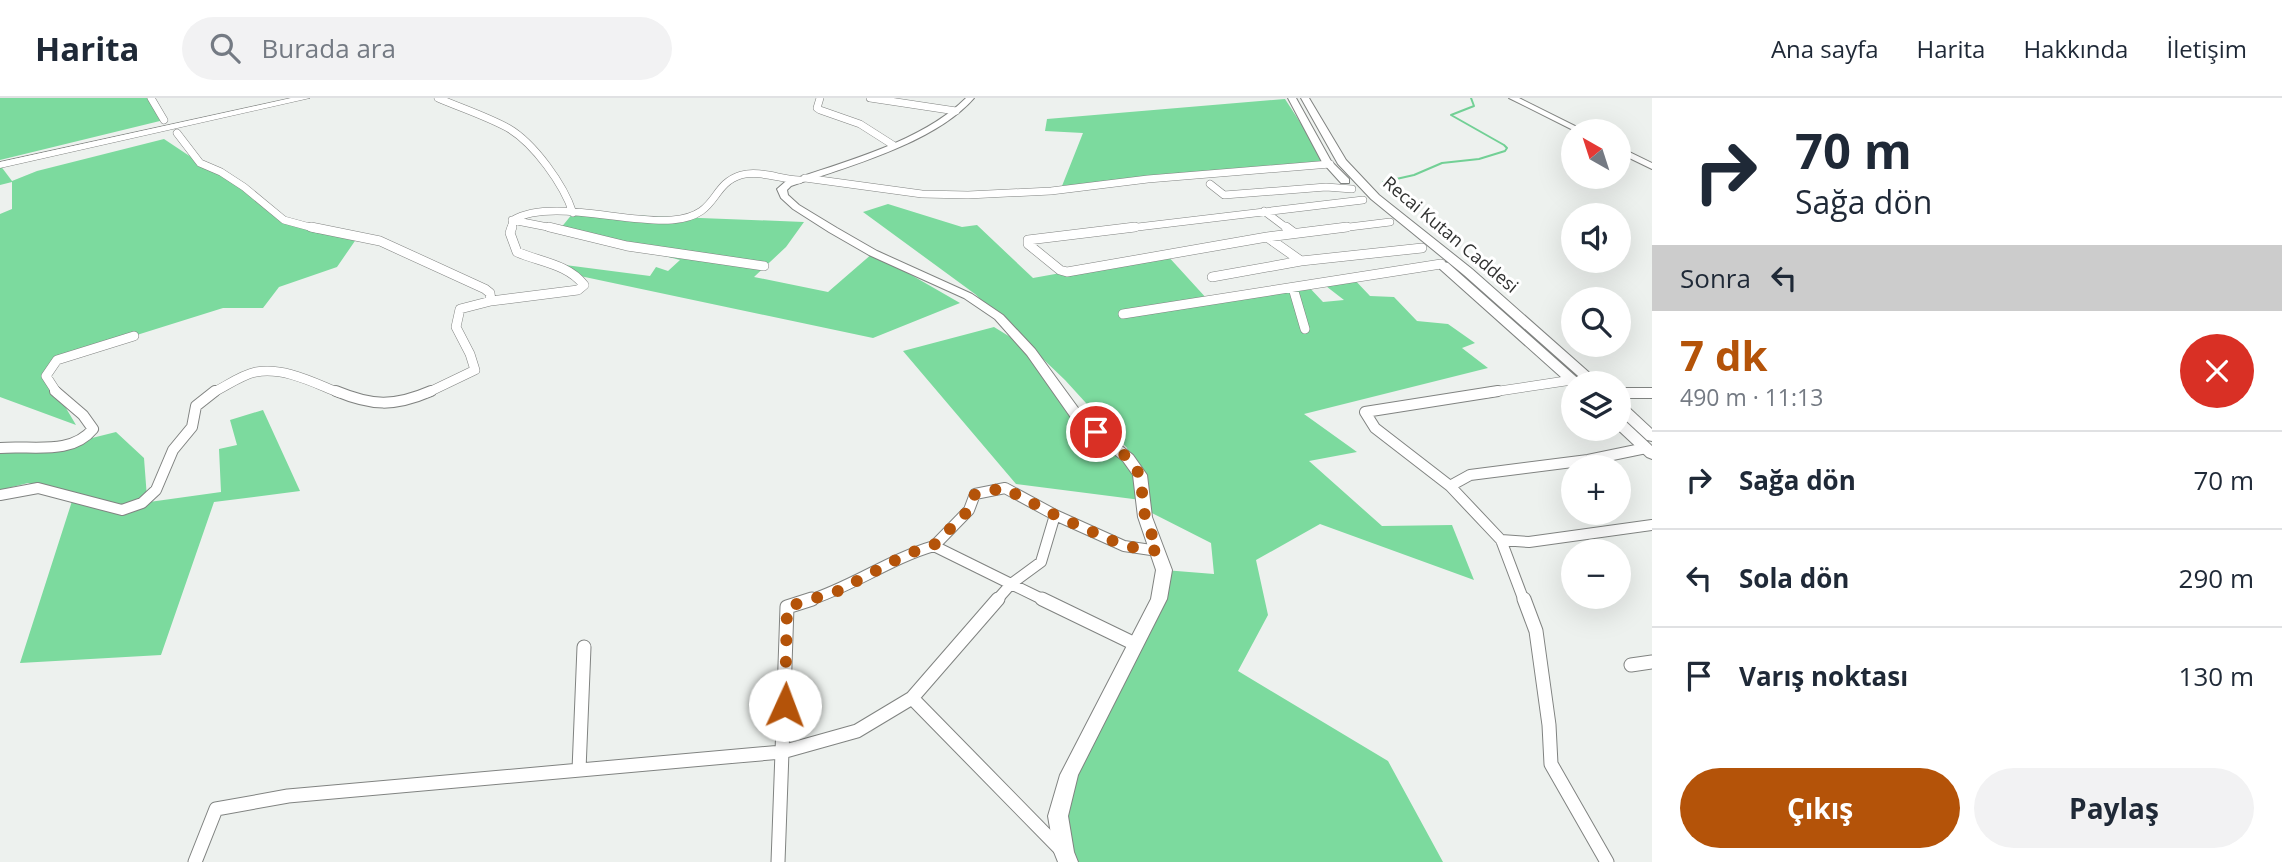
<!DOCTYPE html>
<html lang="tr">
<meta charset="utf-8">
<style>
:root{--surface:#fff;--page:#f2f2f3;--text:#1f2937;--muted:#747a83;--line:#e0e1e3;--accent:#b45309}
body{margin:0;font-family:"Open Sans",sans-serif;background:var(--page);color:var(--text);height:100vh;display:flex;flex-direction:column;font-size:26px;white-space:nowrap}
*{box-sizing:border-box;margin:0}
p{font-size:23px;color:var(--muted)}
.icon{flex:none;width:38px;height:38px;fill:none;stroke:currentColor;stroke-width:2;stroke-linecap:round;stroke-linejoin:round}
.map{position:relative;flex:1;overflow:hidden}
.side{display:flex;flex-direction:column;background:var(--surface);width:630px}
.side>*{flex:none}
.top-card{background:#fff;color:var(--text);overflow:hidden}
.needle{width:46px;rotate:321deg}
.fabs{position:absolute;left:1561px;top:21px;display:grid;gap:14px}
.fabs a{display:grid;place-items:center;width:70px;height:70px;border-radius:50%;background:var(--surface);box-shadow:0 7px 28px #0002;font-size:35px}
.pin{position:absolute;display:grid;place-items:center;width:60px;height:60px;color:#fff;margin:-30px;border:4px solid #fff;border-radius:50%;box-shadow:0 2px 7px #0007}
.me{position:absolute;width:77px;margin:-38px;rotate:2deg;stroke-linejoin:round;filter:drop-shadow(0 0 5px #0008)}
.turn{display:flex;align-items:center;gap:24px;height:147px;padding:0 28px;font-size:32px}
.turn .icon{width:91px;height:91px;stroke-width:2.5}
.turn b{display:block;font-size:49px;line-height:60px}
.then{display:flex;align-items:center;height:66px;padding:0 28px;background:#0003;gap:14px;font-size:26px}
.round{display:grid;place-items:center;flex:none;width:74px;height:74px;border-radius:37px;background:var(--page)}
.headline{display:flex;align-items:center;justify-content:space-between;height:119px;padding:0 28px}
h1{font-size:42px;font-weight:700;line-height:52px;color:var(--accent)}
.action{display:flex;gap:14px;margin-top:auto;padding:14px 28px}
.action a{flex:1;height:80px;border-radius:42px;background:var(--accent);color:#fff;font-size:28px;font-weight:700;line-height:80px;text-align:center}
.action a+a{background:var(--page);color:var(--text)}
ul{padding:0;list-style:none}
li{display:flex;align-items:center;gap:21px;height:98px;padding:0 28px;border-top:2px solid var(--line)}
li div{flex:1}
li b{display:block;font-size:26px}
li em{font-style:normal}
header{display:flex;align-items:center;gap:42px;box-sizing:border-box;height:98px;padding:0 35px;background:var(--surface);border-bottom:2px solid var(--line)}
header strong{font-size:33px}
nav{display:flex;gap:38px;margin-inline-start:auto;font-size:24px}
.search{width:490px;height:63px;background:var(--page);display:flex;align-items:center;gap:18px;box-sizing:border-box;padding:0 24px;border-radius:38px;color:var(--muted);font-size:26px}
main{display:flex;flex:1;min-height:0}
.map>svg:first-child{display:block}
.forest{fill:#7cda9e}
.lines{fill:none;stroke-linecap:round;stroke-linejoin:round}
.stream{stroke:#72d095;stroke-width:2}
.minor-far3-casing{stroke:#808381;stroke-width:8}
.minor-far2-casing{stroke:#808381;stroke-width:10}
.minor-far1-casing{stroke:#808381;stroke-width:12}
.minor-casing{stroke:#808381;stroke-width:15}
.tertiary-casing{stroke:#808381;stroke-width:2}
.secondary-casing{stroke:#808381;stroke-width:2}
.trunk-casing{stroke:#808381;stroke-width:1}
.minor-far3{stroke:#fff;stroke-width:7}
.minor-far2{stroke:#fff;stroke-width:9}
.minor-far1{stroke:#fff;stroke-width:10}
.minor{stroke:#fff;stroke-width:13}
.tertiary{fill:#fff;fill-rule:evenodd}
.secondary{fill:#fff;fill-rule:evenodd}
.trunk{fill:#fff;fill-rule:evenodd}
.route{stroke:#b45309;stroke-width:12;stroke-dasharray:0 21.6}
.labels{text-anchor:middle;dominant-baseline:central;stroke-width:6;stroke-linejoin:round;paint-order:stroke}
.far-street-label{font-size:18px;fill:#303130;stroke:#fff}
</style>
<header>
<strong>Harita</strong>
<div class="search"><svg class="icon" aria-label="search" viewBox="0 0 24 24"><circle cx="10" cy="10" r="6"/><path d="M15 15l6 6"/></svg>Burada ara</div>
<nav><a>Ana sayfa</a><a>Harita</a><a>Hakkında</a><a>İletişim</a></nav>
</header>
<main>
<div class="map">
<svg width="1652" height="764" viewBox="0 0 1652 764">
<rect width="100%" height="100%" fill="#edf1ee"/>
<path class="forest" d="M 0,0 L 150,0 L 164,22 L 0,62 Z
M 1285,1 L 1326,64 L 1062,88 L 1083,35 L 1045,33 L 1047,21 Z
M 164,41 L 200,65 L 221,74 L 284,122 L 357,140 L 337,169 L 279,189 L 263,210 L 223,210 L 57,262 L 47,278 L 76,327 L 0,299 L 0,116 L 12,111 L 12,84 L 0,87 L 0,67 L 12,83 L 37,73 Z
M 888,106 L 962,129 L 977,127 L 1033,180 L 1166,156 L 1208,202 L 1307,187 L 1323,204 L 1344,202 L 1322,185 L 1352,179 L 1370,198 L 1394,199 L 1417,223 L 1448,226 L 1475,245 L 1462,250 L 1488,270 L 1304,316 L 1357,354 L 1309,363 L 1382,428 L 1452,427 L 1474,482 L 1320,426 L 1256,462 L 1268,517 L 1238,573 L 1388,663 L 1443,764 L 1074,764 L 1063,699 L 1164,472 L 1214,476 L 1211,445 L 1144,411 L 1141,402 L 1016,386 L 903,253 L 994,229 L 1025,248 L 1073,314 L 1133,370 L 1127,350 L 1065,282 L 975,196 L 863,114 Z
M 573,115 L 804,124 L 786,149 L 754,179 L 828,194 L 873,155 L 960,205 L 873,240 L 580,178 L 542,164 L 650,178 L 656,169 L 668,173 L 680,162 L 560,131 Z
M 263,312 L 300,393 L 214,404 L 161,557 L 20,565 L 73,400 L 28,385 L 0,392 L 0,354 L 52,350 L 116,334 L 144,360 L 147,400 L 142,405 L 221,394 L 219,351 L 237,347 L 230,322 Z"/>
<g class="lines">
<path class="stream" d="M 1383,84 L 1414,77 L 1442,65 L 1479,61 L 1505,53 L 1507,50 L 1504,47 L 1451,17 L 1474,8 L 1471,0"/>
<defs>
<path id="minor-far3" d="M 151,0 L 164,22
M 438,0 C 461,10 486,18 508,30 C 534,45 564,87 573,115
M 820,0 L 817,10 L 820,12 L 860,26 L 893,47
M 870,0 L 956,13
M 177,35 L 200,65 L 221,74 L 244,89 L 284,122 L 317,131
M 805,80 L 922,96 L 968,97 L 1051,93 L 1148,81 L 1330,66
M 1210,86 L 1224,97 L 1326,89 L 1352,91
M 1264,113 L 1288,131
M 512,122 L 558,131
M 511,131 L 513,122 C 551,100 626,126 672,122 C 720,118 709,87 741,77 C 759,72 780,81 799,82
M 1121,131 L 1363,102
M 1333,131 L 1390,124"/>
<path id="minor-far2" d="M 311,129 L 380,143 L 485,191 L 490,195 L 491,203
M 549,129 L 627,148 L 764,168
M 1135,129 L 1028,142 L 1028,146 L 1060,172 L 1067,174 L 1267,139 L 1347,129
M 1286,129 L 1294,135
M 1267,139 L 1301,163 L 1422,150
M 1212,179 L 1301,163
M 1293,190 L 1305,231
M 1123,216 L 1441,166
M 57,295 L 46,278 L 57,262 L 134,238
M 212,295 C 225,289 241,277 256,274 C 285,269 314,285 340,295
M 427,295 L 475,272 L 470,256 L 456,229 L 460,211 L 491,203 L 578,192 L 584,187 C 568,166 540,164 517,154 L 510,135 L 512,129
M 1486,295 L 1572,282
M 1619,295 L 1652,295"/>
<path id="minor-far1" d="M 336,293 C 372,308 394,309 431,293
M 1498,293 L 1365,314 L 1375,330 L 1450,388 L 1501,442 L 1524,503
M 1619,295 L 1652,295
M 0,350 C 31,347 71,358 93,331 L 83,317 L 55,293
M 1450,388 L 1470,377 L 1588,362 L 1646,350
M 1005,390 L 1055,417 L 1041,464 L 1011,486 L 934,448 L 969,412 L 975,396 Z
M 0,397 L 38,390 L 122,412 L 142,405 L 156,392 L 173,352 L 192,329 L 196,308 L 215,293
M 1055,417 L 1124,448 L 1158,453
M 1501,442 L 1529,444 L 1652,427
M 807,503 C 852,489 889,461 934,448
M 996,503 L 1011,486 L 1046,503"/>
<path id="minor" d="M 812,501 L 787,509 L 782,654 L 857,633 L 912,600
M 998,501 L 912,600 L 1061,752
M 1042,501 L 1135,546
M 1524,501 L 1536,533 L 1549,627 L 1551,666 L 1607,764
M 1631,567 L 1652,564
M 579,672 L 584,549
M 195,764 L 216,711 L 288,698 L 782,654 L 778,764"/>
<path id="tertiary" d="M 966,0 L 974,0 C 935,45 847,69 791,88 L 787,92 L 788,97 L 799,107 L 837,130 L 877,153 L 972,196 L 1003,217 L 1035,251 L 1084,318 L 1133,357 L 1147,377 L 1152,419 L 1172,472 L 1167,501 L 1078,677 L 1068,718 L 1074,754 L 1078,764 L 1058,764 L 1054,754 L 1048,718 L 1060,677 L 1151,501 L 1156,472 L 1138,419 L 1133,377 L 1123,363 L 1074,324 L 1027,257 L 995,221 L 964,200 L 869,157 L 829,134 L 793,111 L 781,100 L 777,91 L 785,84 C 843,64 922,44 966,0 Z
M 1509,0 L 1519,0 L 1585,33 L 1575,33 Z
M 1619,49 L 1652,65 L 1652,71 L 1619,55 Z"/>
<path id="secondary" d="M 1288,0 L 1296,0 L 1331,63 L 1349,81 L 1349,85 L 1341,85 L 1322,64 Z
M 1301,0 L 1309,0 L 1346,62 L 1379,97 L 1472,171 L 1601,285 L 1586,285 L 1464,177 L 1371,101 L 1338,66 Z
M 1444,164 L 1448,165 L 1583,285 L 1573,285 L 1573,289 L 1571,288 L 1440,171 L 1438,168 Z
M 1619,304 L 1624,305 L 1652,331 L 1652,343 L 1647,342 L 1619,316 Z
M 1619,321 L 1624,322 L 1652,348 L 1652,361 L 1647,359 L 1617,331 L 1619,331 Z"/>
<path id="trunk" d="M 291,0 L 310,0 L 0,70 L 0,64 Z"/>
</defs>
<use href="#minor-far3" class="minor-far3-casing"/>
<use href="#minor-far2" class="minor-far2-casing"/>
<use href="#minor-far1" class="minor-far1-casing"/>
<use href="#minor" class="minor-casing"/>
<use href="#tertiary" class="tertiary-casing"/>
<use href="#secondary" class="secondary-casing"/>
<use href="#trunk" class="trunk-casing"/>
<use href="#minor-far3" class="minor-far3"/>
<use href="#minor-far2" class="minor-far2"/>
<use href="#minor-far1" class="minor-far1"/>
<use href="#minor" class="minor"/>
<use href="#tertiary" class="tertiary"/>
<use href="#secondary" class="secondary"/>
<use href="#trunk" class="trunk"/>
</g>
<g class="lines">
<path class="route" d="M 785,607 L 787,509 L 838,493 L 907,456 L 934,447 L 969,412 L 975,396 L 1004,390 L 1055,417 L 1124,448 L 1158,453 L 1145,419 L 1140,377 L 1128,360 L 1096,334"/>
</g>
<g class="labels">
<g class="far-street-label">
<text transform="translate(1451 136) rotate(40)">Recai Kutan Caddesi</text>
</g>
</g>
</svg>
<div class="fabs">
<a><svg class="needle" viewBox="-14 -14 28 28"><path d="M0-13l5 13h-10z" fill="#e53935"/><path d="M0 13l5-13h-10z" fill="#747a83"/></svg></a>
<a><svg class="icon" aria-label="sound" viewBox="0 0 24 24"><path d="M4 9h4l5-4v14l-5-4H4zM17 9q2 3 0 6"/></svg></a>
<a><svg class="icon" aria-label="search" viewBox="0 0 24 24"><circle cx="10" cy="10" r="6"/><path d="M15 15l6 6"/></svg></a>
<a><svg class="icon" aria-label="layers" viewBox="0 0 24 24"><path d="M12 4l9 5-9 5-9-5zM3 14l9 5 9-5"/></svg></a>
<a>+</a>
<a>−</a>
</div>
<div class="pin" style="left:1096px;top:334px;background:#d93025"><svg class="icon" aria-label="arrive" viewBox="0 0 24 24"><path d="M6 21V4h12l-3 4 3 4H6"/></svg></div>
<svg class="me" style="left:785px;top:607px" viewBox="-20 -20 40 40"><circle r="19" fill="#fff"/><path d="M0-13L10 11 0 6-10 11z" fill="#b45309"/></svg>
</div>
<section class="side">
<div class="top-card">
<div class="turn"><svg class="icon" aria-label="right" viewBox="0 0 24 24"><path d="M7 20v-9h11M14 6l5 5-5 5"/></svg><div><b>70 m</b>Sağa dön</div></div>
<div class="then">Sonra<svg class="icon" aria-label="left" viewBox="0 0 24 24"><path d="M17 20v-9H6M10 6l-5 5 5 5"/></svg></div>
</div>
<div class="headline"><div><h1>7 dk</h1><p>490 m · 11:13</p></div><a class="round" style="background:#d93025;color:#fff"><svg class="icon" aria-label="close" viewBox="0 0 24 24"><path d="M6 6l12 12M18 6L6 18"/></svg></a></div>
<ul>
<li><svg class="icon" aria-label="right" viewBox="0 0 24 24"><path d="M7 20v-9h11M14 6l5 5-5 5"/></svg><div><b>Sağa dön</b></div><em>70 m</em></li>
<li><svg class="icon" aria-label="left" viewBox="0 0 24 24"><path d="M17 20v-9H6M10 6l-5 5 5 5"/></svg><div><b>Sola dön</b></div><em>290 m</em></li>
<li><svg class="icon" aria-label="arrive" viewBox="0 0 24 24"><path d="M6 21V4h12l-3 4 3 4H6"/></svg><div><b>Varış noktası</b></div><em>130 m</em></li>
</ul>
<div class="action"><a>Çıkış</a><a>Paylaş</a></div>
</section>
</main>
